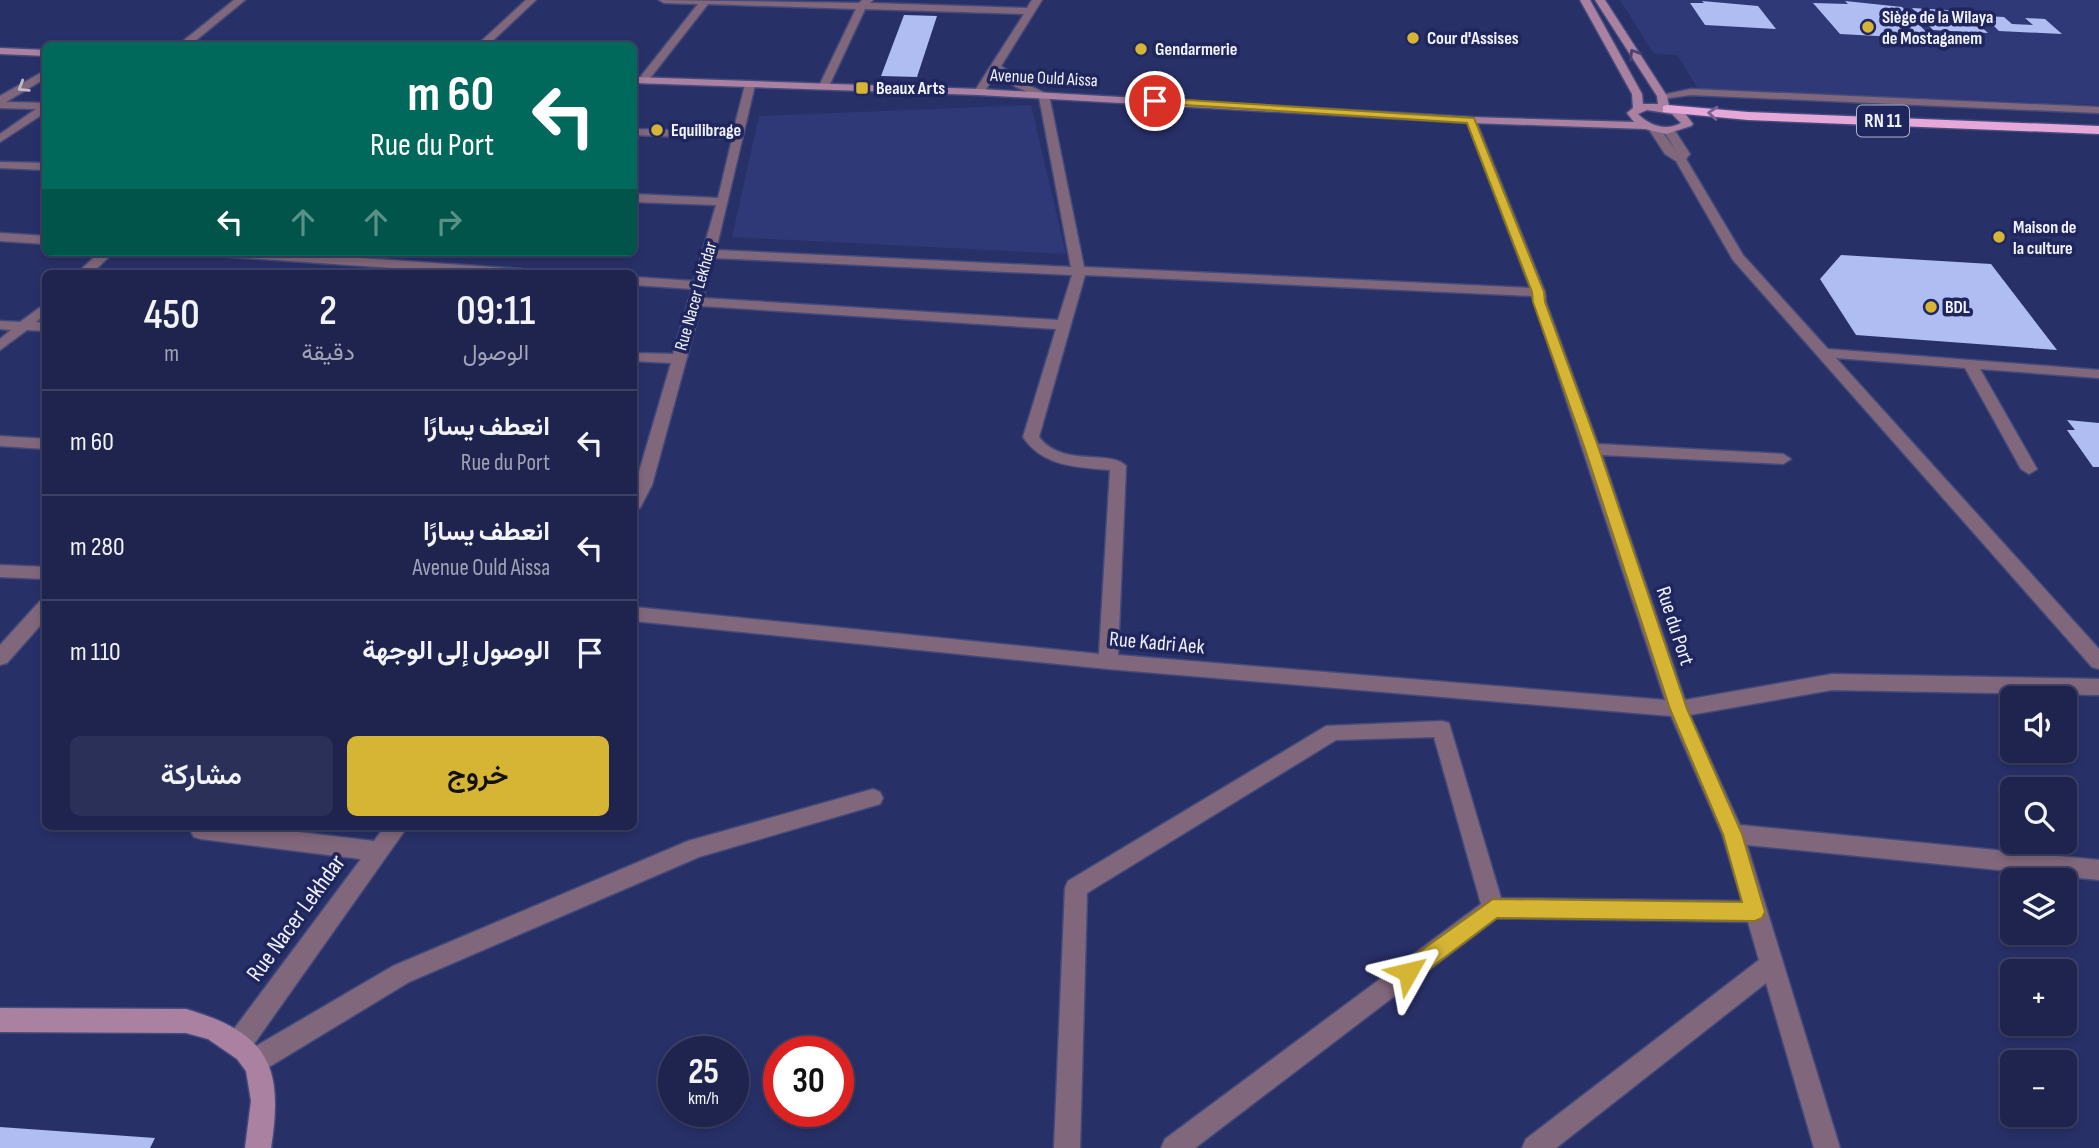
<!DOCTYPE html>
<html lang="ar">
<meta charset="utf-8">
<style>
:root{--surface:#1e244e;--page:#2b3058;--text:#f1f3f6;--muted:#a1a4b6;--line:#3c4166;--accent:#d6b534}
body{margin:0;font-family:"Sofia Sans Condensed",Vazirmatn,sans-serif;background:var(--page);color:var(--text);direction:rtl;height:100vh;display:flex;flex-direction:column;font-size:26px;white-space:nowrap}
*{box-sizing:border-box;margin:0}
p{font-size:23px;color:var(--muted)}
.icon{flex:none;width:38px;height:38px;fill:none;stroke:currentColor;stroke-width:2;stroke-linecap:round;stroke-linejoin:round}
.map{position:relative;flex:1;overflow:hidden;direction:ltr}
.sheet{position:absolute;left:42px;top:270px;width:595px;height:560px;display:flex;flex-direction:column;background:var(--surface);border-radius:10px;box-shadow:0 4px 10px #0003,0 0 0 2px var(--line);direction:rtl}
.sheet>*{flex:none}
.banner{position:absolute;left:42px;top:42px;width:595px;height:214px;border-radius:10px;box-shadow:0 4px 10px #0003,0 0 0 2px var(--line);direction:rtl;background:#00695c;color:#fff;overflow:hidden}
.controls{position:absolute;left:2000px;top:686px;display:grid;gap:14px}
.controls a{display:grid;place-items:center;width:77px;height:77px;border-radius:10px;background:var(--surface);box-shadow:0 4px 10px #0003,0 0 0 2px var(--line);font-size:35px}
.speed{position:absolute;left:658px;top:1036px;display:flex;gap:14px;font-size:35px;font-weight:700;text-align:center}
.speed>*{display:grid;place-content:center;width:91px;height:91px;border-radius:50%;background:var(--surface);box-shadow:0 4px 10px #0003,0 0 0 2px var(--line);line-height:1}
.speed small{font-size:18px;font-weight:400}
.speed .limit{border:10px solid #d22;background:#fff;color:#111}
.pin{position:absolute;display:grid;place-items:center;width:60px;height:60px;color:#fff;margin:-30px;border:4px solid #fff;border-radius:50%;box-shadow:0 2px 7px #0007}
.me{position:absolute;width:77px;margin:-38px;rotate:53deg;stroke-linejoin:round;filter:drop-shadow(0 0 5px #0008)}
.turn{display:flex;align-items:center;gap:24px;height:147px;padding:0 28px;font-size:32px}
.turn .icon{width:91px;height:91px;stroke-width:2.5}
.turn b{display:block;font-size:49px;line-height:60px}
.lanes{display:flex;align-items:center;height:66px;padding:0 28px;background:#0003;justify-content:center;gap:35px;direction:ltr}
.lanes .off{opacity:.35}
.eta{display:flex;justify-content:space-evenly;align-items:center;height:119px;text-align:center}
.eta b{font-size:42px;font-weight:600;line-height:49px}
.action{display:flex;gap:14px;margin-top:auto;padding:14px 28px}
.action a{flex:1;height:80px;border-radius:10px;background:var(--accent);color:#111;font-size:28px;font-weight:600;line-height:80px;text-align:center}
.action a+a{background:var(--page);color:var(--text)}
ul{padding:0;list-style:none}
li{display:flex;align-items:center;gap:21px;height:105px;padding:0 28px;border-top:2px solid var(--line)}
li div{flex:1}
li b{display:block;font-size:26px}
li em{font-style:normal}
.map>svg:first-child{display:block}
.built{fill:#303977}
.building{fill:#afbdf3}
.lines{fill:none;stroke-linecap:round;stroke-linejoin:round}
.street-casing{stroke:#444b7c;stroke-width:3}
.secondary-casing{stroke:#444b7c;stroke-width:3}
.highway-casing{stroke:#444b7c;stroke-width:3}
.street{fill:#81677b;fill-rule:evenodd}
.secondary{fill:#aa81a1;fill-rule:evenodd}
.highway{fill:#e6a7d9;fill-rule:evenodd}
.oneway{stroke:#494171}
.oneway2{stroke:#c4bac7}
.oneway3{stroke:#796095}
.route{fill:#d6b534;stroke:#8b7622;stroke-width:2}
.poi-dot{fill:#d6b534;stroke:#1f255d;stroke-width:2.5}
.labels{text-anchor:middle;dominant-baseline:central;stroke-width:7;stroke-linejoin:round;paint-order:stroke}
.far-poi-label{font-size:18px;font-weight:bold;fill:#f0f2f9;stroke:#1f255d;text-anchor:start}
.far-street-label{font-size:18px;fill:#f0f2f9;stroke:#1f255d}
.shield{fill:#1f255d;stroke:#b1b4ca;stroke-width:2}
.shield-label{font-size:19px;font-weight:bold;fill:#f0f2f9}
.street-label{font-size:21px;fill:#f0f2f9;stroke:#1f255d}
.near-street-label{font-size:24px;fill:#f0f2f9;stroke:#1f255d}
</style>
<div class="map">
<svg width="2099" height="1148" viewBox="0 0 2099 1148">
<rect width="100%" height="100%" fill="#283068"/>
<path class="built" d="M 1620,0 L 2099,0 L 2099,105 L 1703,89 L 1697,87 L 1677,55 L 1654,54 Z
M 1031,105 L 1066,254 L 732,237 L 759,116 Z"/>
<path class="building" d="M 1702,1 L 1758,6 L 1776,29 L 1705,25 L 1690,3 L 1704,3 Z
M 1845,1 L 1902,7 L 1933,39 L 1840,34 L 1813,3 L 1848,4 Z
M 1912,8 L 1964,11 L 1988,33 L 1933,30 Z
M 904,15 L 937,16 L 917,77 L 881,76 Z
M 1984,16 L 2004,17 L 2012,24 L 2033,25 L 2025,18 L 2045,19 L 2062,34 L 1999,31 Z
M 1841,255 L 1991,264 L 2057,350 L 1856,335 L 1820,279 Z
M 2067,420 L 2099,423 L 2099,467 L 2093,467 L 2067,430 L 2075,430 Z
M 0,1127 L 155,1138 L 150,1148 L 0,1148 Z"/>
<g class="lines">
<defs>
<path id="street" d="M 234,0 L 245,0 L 189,46 L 177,46 Z
M 526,0 L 536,0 L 487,46 L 476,46 Z
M 659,0 L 859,3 L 862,0 L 873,0 L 870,3 L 1027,8 L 1032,0 L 1042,0 L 1001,66 L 1024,83 L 1049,95 L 1084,267 L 1530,288 L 1466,120 L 1475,118 L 1545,292 L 1546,302 L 1598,444 L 1783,454 L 1791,459 L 1783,464 L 1602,455 L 1685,700 L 1832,674 L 2099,679 L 2099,695 L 1832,690 L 1690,715 L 1740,825 L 2099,860 L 2099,880 L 1747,845 L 1840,1148 L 1814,1148 L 1766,983 L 1556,1148 L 1522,1148 L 1526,1139 L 1759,960 L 1748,922 L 1497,918 L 1195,1148 L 1161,1148 L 1165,1139 L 1481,904 L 1434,737 L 1336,740 L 1087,893 L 1080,1148 L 1054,1148 L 1065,888 L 1068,881 L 1326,726 L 1442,721 L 1449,723 L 1501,898 L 1742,901 L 1722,834 L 1671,716 L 1108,669 L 634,621 L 634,607 L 1099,654 L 1110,470 C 1077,467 1043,467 1023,437 L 1056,329 L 701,306 L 652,485 L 640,508 L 634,510 L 634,489 L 671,363 L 634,361 L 634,353 L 673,354 L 692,289 L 634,285 L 634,277 L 694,281 L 716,205 L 634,202 L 634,194 L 718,198 L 732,139 L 634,135 L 634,129 L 733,132 L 745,85 L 750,82 L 755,85 L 716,250 L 1071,267 L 1039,97 L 1016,87 L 996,73 L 983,94 L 974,92 L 1024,14 L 865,9 L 829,86 L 824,89 L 819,86 L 856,9 L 708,4 L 647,82 L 643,83 L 638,80 L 698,4 L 664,3 ZM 714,258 L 1072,275 L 1058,320 L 703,298 ZM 1085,275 L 1532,296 L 1665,700 L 1118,655 L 1126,466 C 1111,449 1062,468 1039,437 Z
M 46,70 L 46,78 L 6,102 L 46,103 L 46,112 L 0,142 L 0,134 L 36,109 L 0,108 L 0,96 Z
M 1691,89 L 2099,107 L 2099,113 L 1691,95 L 1662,99 L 1657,96 Z
M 1650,126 L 1658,126 L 1677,152 L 1663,130 L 1673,128 L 1690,154 L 1686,159 L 1743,255 L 1828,349 L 2099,370 L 2099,378 L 1980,369 L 2037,469 L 2029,474 L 2021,469 L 1965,368 L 1836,358 L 2099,649 L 2099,669 L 2092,667 L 1733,260 L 1676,161 L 1665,154 L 1648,128 Z
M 0,162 L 46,163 L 46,170 L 0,168 Z
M 0,233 L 46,236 L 46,244 L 0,241 Z
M 100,252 L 114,252 L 92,273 L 77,273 Z
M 211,252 L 273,252 L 522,269 L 529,273 L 465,273 L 217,256 Z
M 46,303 L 46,314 L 36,322 L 46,323 L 46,331 L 27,330 L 0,350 L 0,339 L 11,330 L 0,329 L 0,321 L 20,322 Z
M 0,436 L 46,439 L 46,449 L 0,446 Z
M 0,565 L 46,567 L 46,579 L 0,577 Z
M 46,599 L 46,619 L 7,663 L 0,665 L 0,645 L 40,601 Z
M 873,789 L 880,792 L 883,798 L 880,804 L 699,857 L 409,982 L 264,1070 L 255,1073 L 246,1070 L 243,1061 L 246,1052 L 393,966 L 688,841 Z
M 192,826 L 247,826 L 374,841 L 385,826 L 408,826 L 249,1051 L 240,1054 L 231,1051 L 228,1042 L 231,1033 L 361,859 L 201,839 L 194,837 L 190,830 Z"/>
<path id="secondary" d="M 1580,0 L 1590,0 L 1642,94 L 1643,104 L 1658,104 L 1657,96 L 1595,0 L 1605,0 L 1667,96 L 1669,106 L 1684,112 L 1693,124 L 1691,126 L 1666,134 L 1645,129 L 1471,123 L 979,95 L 634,83 L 634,77 L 979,89 L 1471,117 L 1634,122 L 1627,113 L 1633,108 L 1632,94 ZM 1647,110 L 1672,114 L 1681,123 C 1666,131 1650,126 1638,114 Z
M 0,48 L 46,50 L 46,56 L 0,54 Z
M 0,1008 L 186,1009 C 268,1033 284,1065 271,1148 L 245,1148 L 251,1101 L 246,1071 L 237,1059 L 208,1039 L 186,1033 L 0,1032 Z"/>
<path id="highway" d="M 1668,105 L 1748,112 L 2099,126 L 2099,134 L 1748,120 L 1663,112 L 1663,106 Z"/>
</defs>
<use href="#street" class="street-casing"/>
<use href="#secondary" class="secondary-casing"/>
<use href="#highway" class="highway-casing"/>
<use href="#street" class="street"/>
<use href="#secondary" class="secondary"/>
<use href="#highway" class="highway"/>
</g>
<defs><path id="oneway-chevron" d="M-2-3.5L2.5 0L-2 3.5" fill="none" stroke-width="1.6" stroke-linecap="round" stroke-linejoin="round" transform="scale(1.75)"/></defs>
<use class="oneway" href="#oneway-chevron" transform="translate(1634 54) rotate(-122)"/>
<use class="oneway2" href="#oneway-chevron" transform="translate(23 87) rotate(148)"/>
<use class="oneway3" href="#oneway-chevron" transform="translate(1713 113) rotate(-175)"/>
<path class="route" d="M 1155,98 L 1474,118 L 1544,292 L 1545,302 L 1599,449 L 1687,709 L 1742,834 L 1765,912 L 1762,918 L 1755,921 L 1497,918 L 1416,979 L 1408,982 L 1401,979 L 1398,972 L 1401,965 L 1493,899 L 1742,902 L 1723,834 L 1670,709 L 1585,449 L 1533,302 L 1532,292 L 1467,123 L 1152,103 L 1152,99 Z"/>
<g class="poi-dot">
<circle cx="1868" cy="27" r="7"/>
<circle cx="1413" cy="38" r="7"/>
<circle cx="1141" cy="49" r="7"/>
<rect x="855" y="81" width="14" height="14" rx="3.5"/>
<circle cx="657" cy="130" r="7"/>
<circle cx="1999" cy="237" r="7"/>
<circle cx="1931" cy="307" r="7"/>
</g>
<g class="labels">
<g class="far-poi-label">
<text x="1882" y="17">Siège de la Wilaya<tspan x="1882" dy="21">de Mostaganem</tspan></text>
<text x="1427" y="38">Cour d'Assises</text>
<text x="1155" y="49">Gendarmerie</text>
<text x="876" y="88">Beaux Arts</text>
<text x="671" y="130">Equilibrage</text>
<text x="2013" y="227">Maison de<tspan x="2013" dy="21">la culture</tspan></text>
<text x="1945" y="307">BDL</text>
</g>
<g class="far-street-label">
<text transform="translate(1044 78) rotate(3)">Avenue Ould Aissa</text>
<text transform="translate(696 296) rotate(-74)">Rue Nacer Lekhdar</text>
</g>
<rect class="shield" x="1857" y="105.5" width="52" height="31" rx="5"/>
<g class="shield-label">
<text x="1883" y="121">RN 11</text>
</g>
<g class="street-label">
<text transform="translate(1675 626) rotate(72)">Rue du Port</text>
<text transform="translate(1157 643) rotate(5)">Rue Kadri Aek</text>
</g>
<g class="near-street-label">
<text transform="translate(296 918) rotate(-54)">Rue Nacer Lekhdar</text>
</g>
</g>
</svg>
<div class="controls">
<a><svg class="icon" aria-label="sound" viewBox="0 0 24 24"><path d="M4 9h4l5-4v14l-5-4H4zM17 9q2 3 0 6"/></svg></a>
<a><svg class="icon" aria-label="search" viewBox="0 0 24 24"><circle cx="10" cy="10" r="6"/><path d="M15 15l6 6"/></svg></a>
<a><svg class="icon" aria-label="layers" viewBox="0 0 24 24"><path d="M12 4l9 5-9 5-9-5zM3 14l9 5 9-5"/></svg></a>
<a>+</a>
<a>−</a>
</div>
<div class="speed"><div>25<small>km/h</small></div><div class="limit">30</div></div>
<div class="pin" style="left:1155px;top:101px;background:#d93025"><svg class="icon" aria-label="arrive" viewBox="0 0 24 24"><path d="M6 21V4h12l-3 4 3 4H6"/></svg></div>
<svg class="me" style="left:1408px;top:972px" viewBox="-20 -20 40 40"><path d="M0-17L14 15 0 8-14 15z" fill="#d6b534" stroke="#fff" stroke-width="4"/></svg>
<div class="banner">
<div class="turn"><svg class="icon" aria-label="left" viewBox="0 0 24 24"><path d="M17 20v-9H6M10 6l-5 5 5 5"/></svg><div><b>60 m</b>Rue du Port</div></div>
<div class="lanes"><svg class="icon" aria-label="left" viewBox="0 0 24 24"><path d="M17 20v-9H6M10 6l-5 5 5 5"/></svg><svg class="icon off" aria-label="ahead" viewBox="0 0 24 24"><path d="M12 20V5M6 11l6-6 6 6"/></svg><svg class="icon off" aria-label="ahead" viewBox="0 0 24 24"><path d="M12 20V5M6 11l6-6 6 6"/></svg><svg class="icon off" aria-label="right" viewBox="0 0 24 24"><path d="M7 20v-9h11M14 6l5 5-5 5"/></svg></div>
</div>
<section class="sheet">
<div class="eta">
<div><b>09:11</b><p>الوصول</p></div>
<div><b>2</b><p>دقيقة</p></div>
<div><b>450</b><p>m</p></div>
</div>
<ul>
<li><svg class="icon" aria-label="left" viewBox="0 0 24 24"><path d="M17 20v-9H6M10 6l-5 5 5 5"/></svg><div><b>انعطف يسارًا</b><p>Rue du Port</p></div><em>60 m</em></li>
<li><svg class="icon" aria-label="left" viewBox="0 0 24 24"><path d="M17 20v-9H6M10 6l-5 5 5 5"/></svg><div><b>انعطف يسارًا</b><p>Avenue Ould Aissa</p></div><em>280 m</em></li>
<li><svg class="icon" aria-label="arrive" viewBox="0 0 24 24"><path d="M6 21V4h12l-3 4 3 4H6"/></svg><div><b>الوصول إلى الوجهة</b></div><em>110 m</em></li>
</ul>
<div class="action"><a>خروج</a><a>مشاركة</a></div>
</section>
</div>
